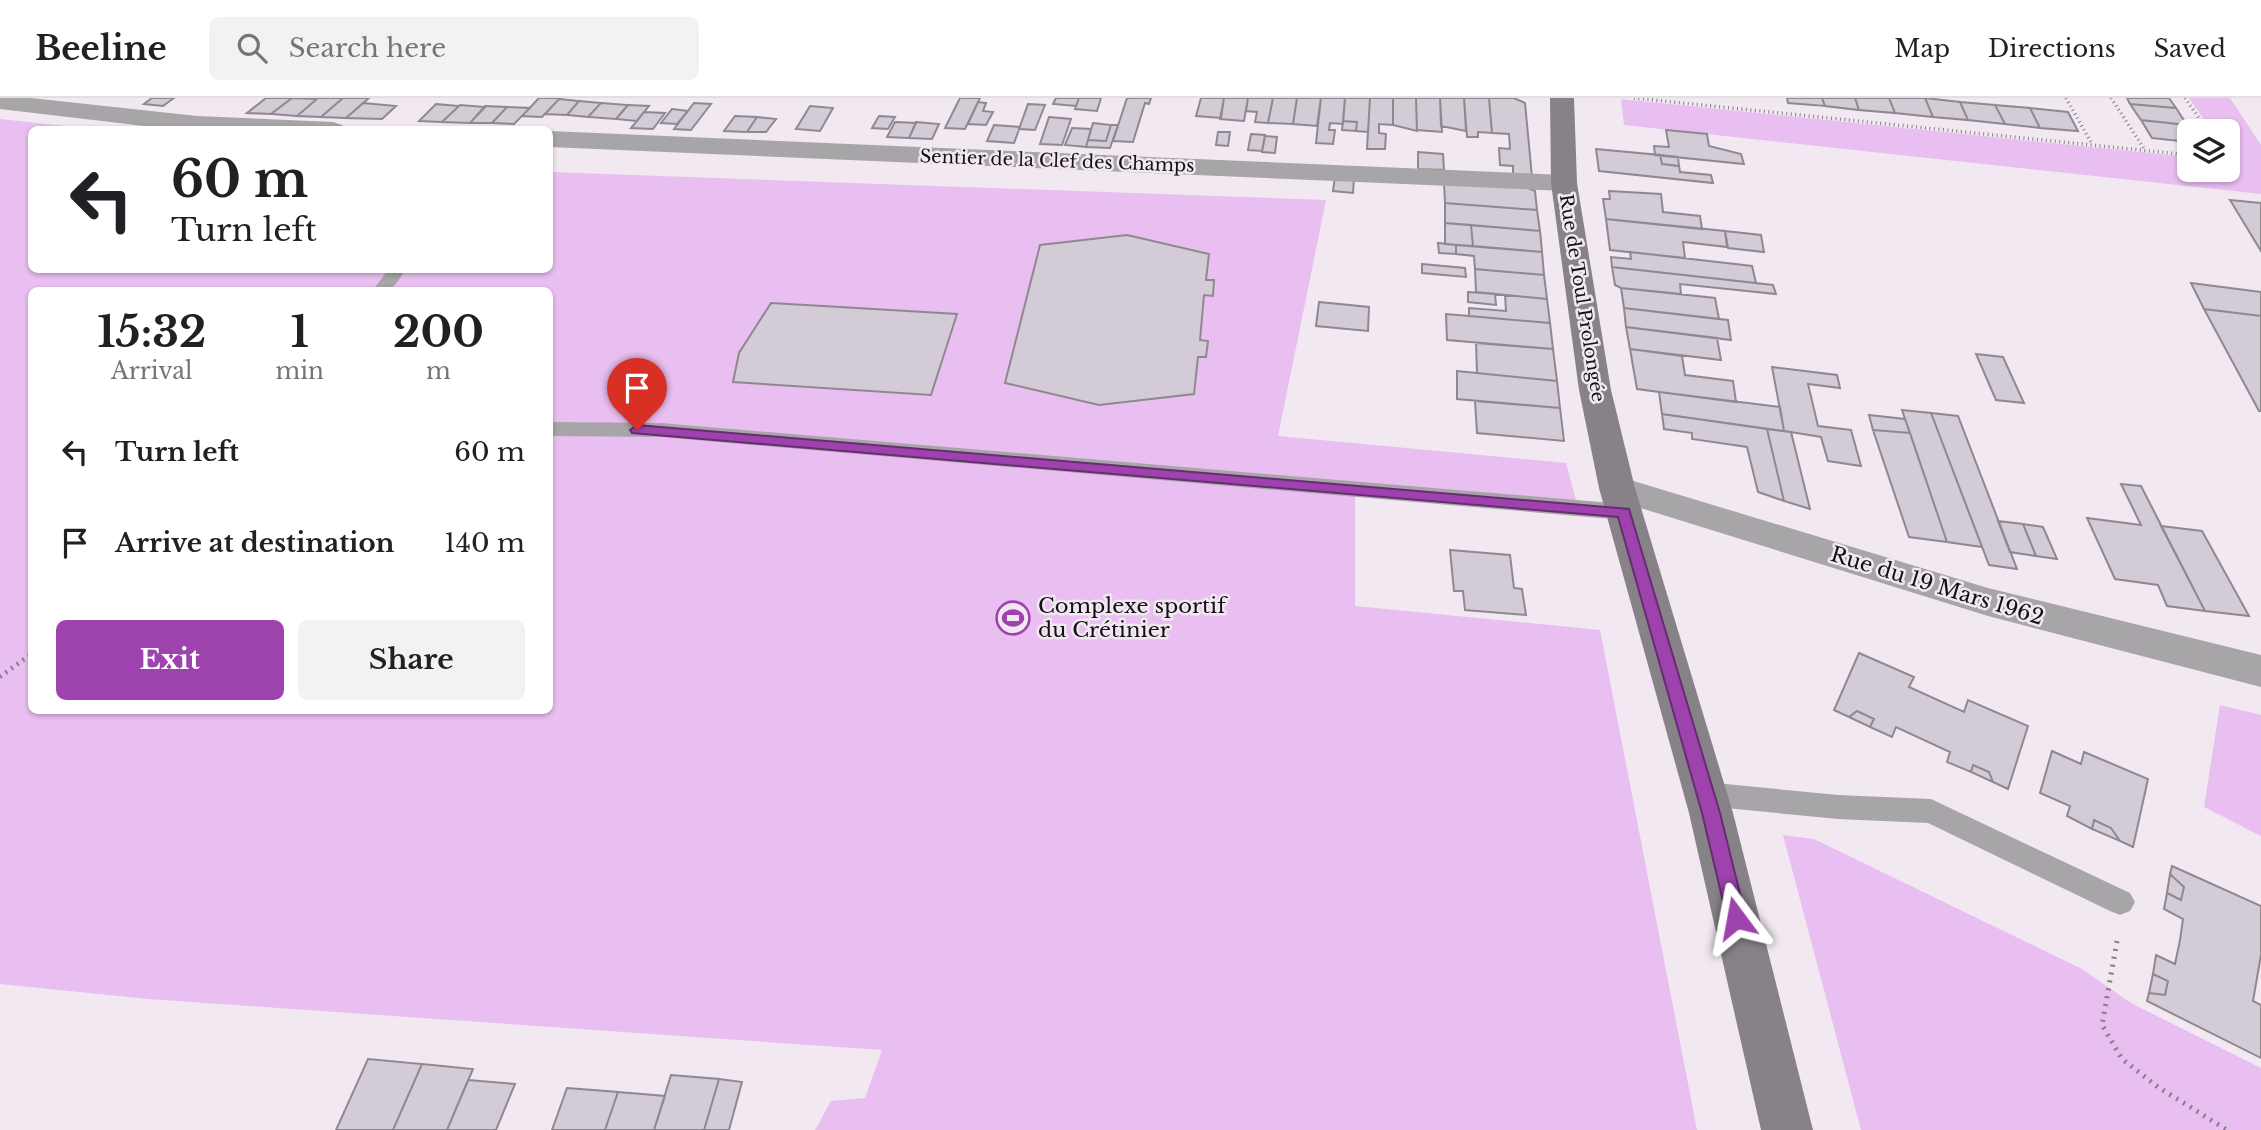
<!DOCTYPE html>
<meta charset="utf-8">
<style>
:root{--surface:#fff;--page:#f2f2f2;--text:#202124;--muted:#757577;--line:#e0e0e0;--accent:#9e43ae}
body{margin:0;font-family:"Libre Baskerville",serif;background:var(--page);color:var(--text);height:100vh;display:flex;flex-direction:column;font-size:26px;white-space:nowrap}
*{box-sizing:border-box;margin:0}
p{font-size:23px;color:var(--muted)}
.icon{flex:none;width:38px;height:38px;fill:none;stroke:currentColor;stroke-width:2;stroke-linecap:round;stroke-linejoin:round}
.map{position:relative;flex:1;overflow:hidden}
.details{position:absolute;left:28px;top:189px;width:525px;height:427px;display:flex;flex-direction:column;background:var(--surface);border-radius:10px;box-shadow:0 2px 5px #0004}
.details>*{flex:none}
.top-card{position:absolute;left:28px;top:28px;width:525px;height:147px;border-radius:10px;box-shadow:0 2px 5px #0004;background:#fff;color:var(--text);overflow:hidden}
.buttons{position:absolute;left:2177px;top:21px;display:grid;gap:14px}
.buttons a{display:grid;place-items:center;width:63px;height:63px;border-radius:10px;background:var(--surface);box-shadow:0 2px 5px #0004;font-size:35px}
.pin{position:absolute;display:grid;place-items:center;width:60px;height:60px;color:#fff;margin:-72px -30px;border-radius:50% 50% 50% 0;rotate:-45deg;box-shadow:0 0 7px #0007}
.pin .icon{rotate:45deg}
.me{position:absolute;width:77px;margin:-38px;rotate:347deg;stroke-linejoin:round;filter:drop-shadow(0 0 5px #0008)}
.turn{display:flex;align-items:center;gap:24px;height:147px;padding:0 28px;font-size:32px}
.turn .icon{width:91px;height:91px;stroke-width:2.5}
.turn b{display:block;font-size:49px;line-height:60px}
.eta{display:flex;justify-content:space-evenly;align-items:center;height:119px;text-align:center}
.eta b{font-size:42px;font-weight:700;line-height:49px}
.primary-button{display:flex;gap:14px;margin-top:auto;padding:14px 28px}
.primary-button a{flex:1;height:80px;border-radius:10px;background:var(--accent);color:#fff;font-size:28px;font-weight:700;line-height:80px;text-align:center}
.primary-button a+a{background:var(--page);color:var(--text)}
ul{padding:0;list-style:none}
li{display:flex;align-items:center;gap:21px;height:91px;padding:0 28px}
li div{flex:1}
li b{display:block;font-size:26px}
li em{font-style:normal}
header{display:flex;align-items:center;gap:42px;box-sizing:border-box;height:98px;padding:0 35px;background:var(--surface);border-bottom:2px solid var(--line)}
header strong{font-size:33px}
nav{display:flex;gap:38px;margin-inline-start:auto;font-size:24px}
.search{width:490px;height:63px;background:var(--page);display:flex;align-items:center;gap:18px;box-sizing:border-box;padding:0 24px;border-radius:10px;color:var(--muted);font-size:26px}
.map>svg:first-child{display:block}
.green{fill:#e9bef0;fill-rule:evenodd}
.building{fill:#d3cbd5;stroke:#908891;stroke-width:2}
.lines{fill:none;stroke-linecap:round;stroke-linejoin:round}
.path-far2{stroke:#868087;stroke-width:3.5;stroke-dasharray:1 3.5;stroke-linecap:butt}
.path-far1{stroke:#868087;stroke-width:4.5;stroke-dasharray:2 5;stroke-linecap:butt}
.path{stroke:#868087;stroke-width:5;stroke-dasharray:2 6;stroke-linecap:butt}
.lane{fill:#a8a5a9;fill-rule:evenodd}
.street{fill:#a8a5a9;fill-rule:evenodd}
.secondary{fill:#878288;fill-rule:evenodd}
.route{fill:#9e43ae;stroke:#672c71;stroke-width:2}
.labels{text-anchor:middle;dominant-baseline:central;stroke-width:5;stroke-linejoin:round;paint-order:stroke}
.far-street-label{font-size:18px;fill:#141114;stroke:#f1e8f2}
.street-label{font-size:21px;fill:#141114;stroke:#f1e8f2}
.poi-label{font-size:21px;fill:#141114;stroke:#f1e8f2;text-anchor:start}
</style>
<header>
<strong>Beeline</strong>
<div class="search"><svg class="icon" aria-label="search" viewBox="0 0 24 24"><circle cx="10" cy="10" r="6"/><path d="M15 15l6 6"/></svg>Search here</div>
<nav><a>Map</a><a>Directions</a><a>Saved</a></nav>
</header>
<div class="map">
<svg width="2261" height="1032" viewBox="0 0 2261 1032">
<rect width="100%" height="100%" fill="#f1e8f2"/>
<path class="green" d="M 2189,0 L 2230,0 L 2261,47 L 2261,96 L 1624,27 L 1621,1 L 2189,59 L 2189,72 L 2228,72 L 2228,62 L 2232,62 L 2228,56 L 2228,33 L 2212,33 Z
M 0,21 L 93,31 L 32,32 L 32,172 L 550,172 L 550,74 L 1326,102 L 1278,338 L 1566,365 L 1580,417 L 1355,398 L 1355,508 L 1600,532 L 1697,1032 L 815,1032 L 831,1003 L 865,1000 L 882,952 L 149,901 L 0,886 ZM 32,192 L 550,192 L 550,612 L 32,612 Z
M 2220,607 L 2261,617 L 2261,738 L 2204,709 Z
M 1783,737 L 1814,741 L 2082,871 L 2131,905 L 2261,970 L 2261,1032 L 1861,1032 Z"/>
<path class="building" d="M 152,0 L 174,0 L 163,8 L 144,6 Z
M 266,0 L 292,0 L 271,16 L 247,15 Z
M 292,0 L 317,1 L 297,18 L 271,16 Z
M 343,0 L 321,19 L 297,18 L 318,0 Z
M 343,0 L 369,0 L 346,20 L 321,19 Z
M 539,0 L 560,0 L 542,19 L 522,18 Z
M 960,0 L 980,0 L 965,31 L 945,30 Z
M 1056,0 L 1079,0 L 1076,8 L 1053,6 Z
M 1079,0 L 1101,0 L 1097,13 L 1075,11 Z
M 1127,0 L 1151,0 L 1149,6 L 1145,5 L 1133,44 L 1113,43 Z
M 1201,0 L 1224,0 L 1221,20 L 1196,18 Z
M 1224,0 L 1248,0 L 1244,23 L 1220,21 Z
M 1248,0 L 1273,0 L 1268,25 L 1255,24 L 1257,14 L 1246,13 Z
M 1273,0 L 1297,0 L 1293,26 L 1268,25 Z
M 1297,0 L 1321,0 L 1317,28 L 1293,26 Z
M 1321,0 L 1345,0 L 1343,26 L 1330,25 L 1329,32 L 1335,32 L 1333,46 L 1316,45 Z
M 1345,0 L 1370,0 L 1368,34 L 1356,33 L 1357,24 L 1343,23 Z
M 1370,0 L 1393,0 L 1393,27 L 1379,26 L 1379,35 L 1386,36 L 1385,51 L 1367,51 Z
M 1393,0 L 1416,0 L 1417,33 L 1393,27 Z
M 1416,0 L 1440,0 L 1442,34 L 1417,32 Z
M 1440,0 L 1464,0 L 1466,33 L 1441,28 Z
M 1464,0 L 1489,0 L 1492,35 L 1478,34 L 1478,39 L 1467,39 Z
M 1489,0 L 1514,0 L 1525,5 L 1532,79 L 1513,78 L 1513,68 L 1500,67 L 1499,50 L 1510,51 L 1509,36 L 1492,35 Z
M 1787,0 L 1822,0 L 1825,8 L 1788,5 Z
M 1822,0 L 1855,0 L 1859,12 L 1825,8 Z
M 1855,0 L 1889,0 L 1895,15 L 1859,12 Z
M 1889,0 L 1925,0 L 1933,19 L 1895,15 Z
M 1925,0 L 1960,4 L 1968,22 L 1933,19 Z
M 2127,0 L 2169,0 L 2176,10 L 2130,6 Z
M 559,1 L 579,3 L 567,17 L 545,16 Z
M 579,3 L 601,5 L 588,19 L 567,17 Z
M 978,4 L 986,5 L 983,13 L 993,14 L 986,27 L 968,26 Z
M 1960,4 L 1995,7 L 2005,26 L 1968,22 Z
M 363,5 L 396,8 L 382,21 L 346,20 Z
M 601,5 L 628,7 L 616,21 L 588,19 Z
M 694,5 L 711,6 L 691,32 L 674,31 Z
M 436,6 L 459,8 L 442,24 L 419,23 Z
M 1028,6 L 1045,7 L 1035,32 L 1019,31 Z
M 2130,6 L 2176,10 L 2187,27 L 2141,22 Z
M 460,7 L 485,9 L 470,25 L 442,24 Z
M 628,7 L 649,8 L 637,23 L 616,21 Z
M 1995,7 L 2030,10 L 2040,30 L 2005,26 Z
M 485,8 L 507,9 L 492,25 L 470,25 Z
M 810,8 L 833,10 L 820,33 L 796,31 Z
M 507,9 L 530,10 L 514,26 L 492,25 Z
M 2030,10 L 2068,14 L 2078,33 L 2040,30 Z
M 672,11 L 688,13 L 677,26 L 661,25 Z
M 644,14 L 665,15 L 653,31 L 631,30 Z
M 735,18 L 757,19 L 747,34 L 724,33 Z
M 879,18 L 895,19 L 888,31 L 872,30 Z
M 757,19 L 776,21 L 766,34 L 747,34 Z
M 1049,19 L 1071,21 L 1062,47 L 1040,46 Z
M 2141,22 L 2187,27 L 2192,33 L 2189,44 L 2152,40 Z
M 1343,23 L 1357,24 L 1356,33 L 1342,32 Z
M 895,24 L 916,25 L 909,40 L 887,39 Z
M 916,24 L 939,26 L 932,41 L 909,40 Z
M 1093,25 L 1111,27 L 1106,43 L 1088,42 Z
M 994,27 L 1020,29 L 1014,45 L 987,43 Z
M 1111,27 L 1118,27 L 1110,50 L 1086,49 L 1088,42 L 1106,43 Z
M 1072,30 L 1091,31 L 1086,49 L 1065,47 Z
M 1666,32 L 1707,36 L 1709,48 L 1741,56 L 1744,66 L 1655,57 L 1654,48 L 1669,49 Z
M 1218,34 L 1230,34 L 1228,48 L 1216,47 Z
M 1251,36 L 1265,37 L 1262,53 L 1248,52 Z
M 1265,38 L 1277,39 L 1275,55 L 1262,54 Z
M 1596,51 L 1660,57 L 1662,66 L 1679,68 L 1680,74 L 1711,77 L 1713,85 L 1599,73 Z
M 1418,54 L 1443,56 L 1444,72 L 1418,71 Z
M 1660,57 L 1678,59 L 1679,68 L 1662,66 Z
M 1335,78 L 1354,79 L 1353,95 L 1333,93 Z
M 1444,84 L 1526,89 L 1535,93 L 1537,112 L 1445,105 Z
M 1609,93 L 1661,96 L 1663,114 L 1700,118 L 1702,131 L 1606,121 L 1603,101 L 1610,101 Z
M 2230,102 L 2261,105 L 2261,153 Z
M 1445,105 L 1537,112 L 1540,133 L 1445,125 Z
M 1606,121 L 1725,133 L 1727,149 L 1683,144 L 1685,160 L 1610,152 Z
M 1445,125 L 1471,127 L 1473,148 L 1445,146 Z
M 1471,127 L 1540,133 L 1542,154 L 1473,148 Z
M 1725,133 L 1761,137 L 1764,154 L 1728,150 Z
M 1127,137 L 1209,156 L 1206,182 L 1214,182 L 1213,198 L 1204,197 L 1200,242 L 1208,243 L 1206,259 L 1198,259 L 1194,296 L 1099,307 L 1005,285 L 1040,147 Z
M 1438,145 L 1456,147 L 1456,156 L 1439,155 Z
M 1456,147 L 1542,154 L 1544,177 L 1475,171 L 1474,158 L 1456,156 Z
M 1630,154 L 1752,168 L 1756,185 L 1612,169 L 1611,159 L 1631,161 Z
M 1422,166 L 1465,170 L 1466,179 L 1422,175 Z
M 1612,169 L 1773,187 L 1776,196 L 1680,186 L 1681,196 L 1621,190 L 1615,187 Z
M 1475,171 L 1544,177 L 1547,201 L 1476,194 Z
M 2191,185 L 2261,194 L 2261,218 L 2204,211 Z
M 1621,190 L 1715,200 L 1719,221 L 1624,210 Z
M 1468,194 L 1495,196 L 1496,207 L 1468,204 Z
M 1505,197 L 1547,201 L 1550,225 L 1469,218 L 1469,210 L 1506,213 Z
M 1319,204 L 1369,209 L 1368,233 L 1316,228 Z
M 771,205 L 823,208 L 957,216 L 931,297 L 733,284 L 739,255 Z
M 1624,210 L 1728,222 L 1731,242 L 1626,229 Z
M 2204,211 L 2261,218 L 2261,313 L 2259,313 Z
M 1446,216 L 1550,225 L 1553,251 L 1447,242 Z
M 1626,229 L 1717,240 L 1721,262 L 1630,251 Z
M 1476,245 L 1553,251 L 1557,283 L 1477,275 Z
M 1630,251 L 1682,258 L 1685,277 L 1733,283 L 1736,304 L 1637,291 Z
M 1976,256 L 2003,259 L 2024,305 L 1996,302 Z
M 1772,269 L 1837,277 L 1840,290 L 1808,286 L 1818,328 L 1851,332 L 1861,368 L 1828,363 L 1821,339 L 1784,333 Z
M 1457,273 L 1557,283 L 1560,310 L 1457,301 Z
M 1659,294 L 1780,309 L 1784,333 L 1662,316 Z
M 1475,303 L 1560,310 L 1564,343 L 1477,335 Z
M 1902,312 L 1931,315 L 1982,449 L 1947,444 Z
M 1931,315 L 1958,318 L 2017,471 L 1989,467 Z
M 1662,316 L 1767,331 L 1784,403 L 1758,394 L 1747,349 L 1692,341 L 1692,335 L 1664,331 Z
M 1869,317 L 1905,321 L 1910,335 L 1873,332 Z
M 1767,331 L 1791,334 L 1810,411 L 1784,403 Z
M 1873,332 L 1910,335 L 1947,444 L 1909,439 Z
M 2121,386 L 2141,388 L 2205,513 L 2167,508 L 2158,487 L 2115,481 L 2087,420 L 2141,427 Z
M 1998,423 L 2023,426 L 2036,458 L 2010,454 Z
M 2023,426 L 2043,429 L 2057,461 L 2036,458 Z
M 2161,428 L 2202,433 L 2249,518 L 2205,513 Z
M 1450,452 L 1510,457 L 1514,490 L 1522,491 L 1526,517 L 1465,512 L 1463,493 L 1454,493 Z
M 1859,555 L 1914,579 L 1909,589 L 1964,614 L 1968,602 L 2028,628 L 2008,691 L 1993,684 L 1989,674 L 1973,667 L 1971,674 L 1947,664 L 1950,654 L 1896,629 L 1892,639 L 1870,629 L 1874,621 L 1857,613 L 1849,619 L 1834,612 Z
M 1857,613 L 1874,621 L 1870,629 L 1849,619 Z
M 2052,653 L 2081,666 L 2084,654 L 2148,681 L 2133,749 L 2120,743 L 2111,730 L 2094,722 L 2092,731 L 2067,718 L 2070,708 L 2040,695 Z
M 1973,667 L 1989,674 L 1993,684 L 1971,674 Z
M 2094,722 L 2111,730 L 2120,743 L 2092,731 Z
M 2172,768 L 2261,808 L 2261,857 L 2253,903 L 2261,907 L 2261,960 L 2147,903 L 2149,895 L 2165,897 L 2168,883 L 2153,876 L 2156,857 L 2175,866 L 2180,842 L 2183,821 L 2164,811 L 2167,795 L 2181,802 L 2184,789 L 2170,776 Z
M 2170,776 L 2184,789 L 2181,802 L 2167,795 Z
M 2153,876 L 2168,883 L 2165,897 L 2149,895 Z
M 368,961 L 422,966 L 393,1032 L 336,1032 Z
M 422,966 L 473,971 L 447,1032 L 393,1032 Z
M 671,977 L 719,981 L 704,1032 L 654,1032 Z
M 719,981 L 742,984 L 729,1032 L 704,1032 Z
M 468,982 L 515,986 L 496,1032 L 447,1032 Z
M 567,990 L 618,994 L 605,1032 L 552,1032 Z
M 618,994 L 665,998 L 654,1032 L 605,1032 Z"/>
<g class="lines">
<path class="path-far2" d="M 1634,0 L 2189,57
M 2066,0 L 2092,46
M 2111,0 L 2145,52
M 2185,0 L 2208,33"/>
<path class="path-far1" d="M 0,579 L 31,556"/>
<path class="path" d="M 2117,843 L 2102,927 L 2122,961 L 2158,989 L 2227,1032"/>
<path class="lane" d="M 388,172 L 406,172 L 391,192 L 373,192 Z
M 550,324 L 661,325 L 1624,406 L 1632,408 L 1635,414 L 1632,420 L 1624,422 L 661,339 L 550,338 Z
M 1705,684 L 1838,697 L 1931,701 L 2130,795 L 2135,804 L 2130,813 L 2120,817 L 2110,813 L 1928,725 L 1838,721 L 1705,708 L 1695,704 L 1691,696 L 1695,688 Z"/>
<path class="street" d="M 0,0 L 31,0 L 197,18 L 333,24 L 342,27 L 345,32 L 178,32 L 0,11 Z
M 550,33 L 1564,77 L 1574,79 L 1577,85 L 1574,91 L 1564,93 L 550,49 Z
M 1617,378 L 1988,490 L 2261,557 L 2261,589 L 1988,518 L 1605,399 L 1599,390 L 1605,381 Z"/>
<path class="secondary" d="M 1550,0 L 1574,0 L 1577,85 L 1611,292 L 1635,390 L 1733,715 L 1813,1032 L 1761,1032 L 1689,715 L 1599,390 L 1579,292 L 1551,85 Z"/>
</g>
<path class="route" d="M 637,327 L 1629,411 L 1720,715 L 1746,820 L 1743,827 L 1736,829 L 1730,827 L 1727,820 L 1702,715 L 1618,419 L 632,335 L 630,332 Z"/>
<defs>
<symbol id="stadium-ring" viewBox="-11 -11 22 22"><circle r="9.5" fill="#f1e8f2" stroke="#9e43ae" stroke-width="1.5"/><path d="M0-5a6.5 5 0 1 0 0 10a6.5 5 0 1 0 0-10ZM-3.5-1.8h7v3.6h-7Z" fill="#9e43ae"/></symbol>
</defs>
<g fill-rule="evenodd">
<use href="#stadium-ring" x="994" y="501" width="38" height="38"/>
</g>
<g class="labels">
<g class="far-street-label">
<text transform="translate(1057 63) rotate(2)">Sentier de la Clef des Champs</text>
<text transform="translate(1582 200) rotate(81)">Rue de Toul Prolongée</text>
</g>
<g class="street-label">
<text transform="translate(1937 488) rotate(17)">Rue du 19 Mars 1962</text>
</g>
<g class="poi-label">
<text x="1038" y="508">Complexe sportif<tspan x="1038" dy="24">du Crétinier</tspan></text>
</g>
</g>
</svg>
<div class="buttons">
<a><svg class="icon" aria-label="layers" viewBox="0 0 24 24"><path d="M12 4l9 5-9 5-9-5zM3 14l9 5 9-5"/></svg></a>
</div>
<div class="pin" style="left:637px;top:332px;background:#d93025"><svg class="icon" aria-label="arrive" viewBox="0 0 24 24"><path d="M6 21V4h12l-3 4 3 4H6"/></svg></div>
<svg class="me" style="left:1736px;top:820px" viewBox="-20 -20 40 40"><path d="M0-17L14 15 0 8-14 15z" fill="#9e43ae" stroke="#fff" stroke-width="4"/></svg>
<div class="top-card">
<div class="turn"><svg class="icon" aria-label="left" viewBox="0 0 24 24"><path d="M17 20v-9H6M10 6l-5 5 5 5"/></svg><div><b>60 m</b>Turn left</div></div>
</div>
<section class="details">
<div class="eta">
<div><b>15:32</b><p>Arrival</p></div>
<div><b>1</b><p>min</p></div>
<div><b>200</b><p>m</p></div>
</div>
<ul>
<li><svg class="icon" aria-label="left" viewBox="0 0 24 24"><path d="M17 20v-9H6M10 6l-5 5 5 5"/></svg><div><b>Turn left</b></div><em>60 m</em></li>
<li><svg class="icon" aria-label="arrive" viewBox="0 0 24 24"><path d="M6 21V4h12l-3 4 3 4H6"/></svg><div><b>Arrive at destination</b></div><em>140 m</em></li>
</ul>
<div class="primary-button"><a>Exit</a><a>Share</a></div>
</section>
</div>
